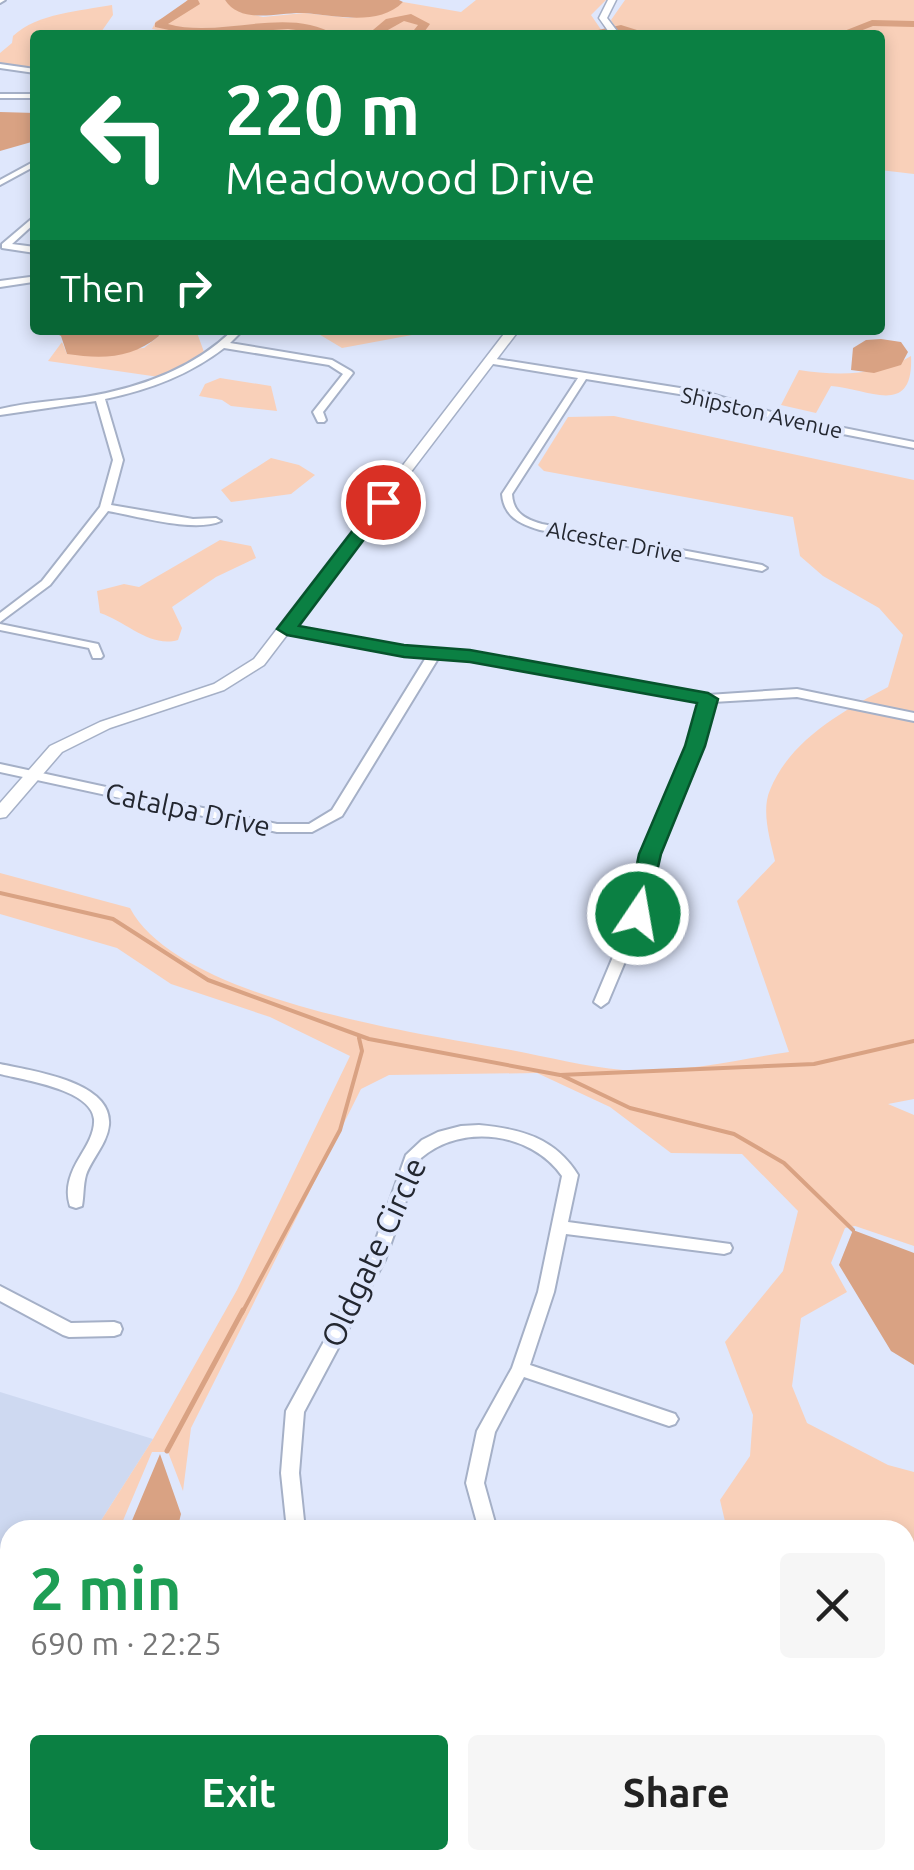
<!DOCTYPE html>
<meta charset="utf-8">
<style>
:root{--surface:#fff;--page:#f6f6f6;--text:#222;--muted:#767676;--accent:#0b8043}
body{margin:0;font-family:Ubuntu,sans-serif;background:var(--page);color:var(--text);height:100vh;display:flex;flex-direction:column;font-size:38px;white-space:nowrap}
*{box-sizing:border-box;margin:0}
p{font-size:32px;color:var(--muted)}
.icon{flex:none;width:55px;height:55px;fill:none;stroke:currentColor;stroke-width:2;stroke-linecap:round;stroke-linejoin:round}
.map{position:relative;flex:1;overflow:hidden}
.details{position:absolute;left:0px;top:1520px;width:915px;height:350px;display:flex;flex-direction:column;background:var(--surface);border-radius:30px 30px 0 0;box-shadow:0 5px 15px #0003}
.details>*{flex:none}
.top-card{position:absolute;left:30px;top:30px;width:855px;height:305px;border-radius:10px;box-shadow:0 5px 15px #0003;background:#0b8043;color:#fff;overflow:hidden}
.pin{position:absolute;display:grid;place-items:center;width:85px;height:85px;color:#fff;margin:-42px;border:5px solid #fff;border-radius:50%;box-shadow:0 2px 10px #0007}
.me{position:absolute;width:110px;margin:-55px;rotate:12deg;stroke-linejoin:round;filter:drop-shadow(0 0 8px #0008)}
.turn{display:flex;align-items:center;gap:35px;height:210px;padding:0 30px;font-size:45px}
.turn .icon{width:130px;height:130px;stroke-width:2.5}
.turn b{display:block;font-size:70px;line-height:85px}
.then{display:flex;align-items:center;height:95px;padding:0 30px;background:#0003;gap:20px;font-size:38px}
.round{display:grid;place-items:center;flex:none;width:105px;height:105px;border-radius:10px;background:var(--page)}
.headline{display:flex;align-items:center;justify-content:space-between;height:170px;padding:0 30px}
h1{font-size:60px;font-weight:600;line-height:75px;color:#1e9e55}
.button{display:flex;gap:20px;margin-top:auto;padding:20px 30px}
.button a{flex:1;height:115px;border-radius:10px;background:var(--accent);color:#fff;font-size:40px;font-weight:600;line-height:115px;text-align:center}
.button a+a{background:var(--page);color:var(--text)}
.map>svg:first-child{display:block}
.built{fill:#ced9f1}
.green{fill:#f9d0b9}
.water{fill:#d9a283}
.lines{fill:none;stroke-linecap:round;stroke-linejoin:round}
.stream-far1{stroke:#d9a283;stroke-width:4}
.stream{stroke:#d9a283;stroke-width:5}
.river{fill:#d9a283;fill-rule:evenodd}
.minor-casing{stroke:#a5b0c7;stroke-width:4}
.tertiary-casing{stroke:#a5b0c7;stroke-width:3}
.primary-casing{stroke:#a5b0c7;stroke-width:4}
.minor{fill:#fff;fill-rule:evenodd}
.tertiary{fill:#fff;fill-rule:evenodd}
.primary{fill:#fff;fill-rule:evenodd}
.route{fill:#0b8043;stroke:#07532c;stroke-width:2.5}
.labels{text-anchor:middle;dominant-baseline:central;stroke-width:8;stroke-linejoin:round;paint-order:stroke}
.far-street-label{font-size:22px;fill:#232730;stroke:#dfe7fc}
.street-label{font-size:28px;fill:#232730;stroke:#dfe7fc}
.near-street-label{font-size:32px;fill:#232730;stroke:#dfe7fc}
</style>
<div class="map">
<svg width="914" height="1870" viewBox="0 0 914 1870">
<rect width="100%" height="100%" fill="#dfe7fc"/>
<path class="built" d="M 0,1392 L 153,1439 L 95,1530 L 10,1530 L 10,1656 L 0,1650 Z"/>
<path class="green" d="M 187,0 L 225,0 L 240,12 L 263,17 L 304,13 L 349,18 L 379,14 L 403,2 L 461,12 L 476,0 L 606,0 L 591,15 L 604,34 L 612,35 L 180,34 L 152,29 L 156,21 L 182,10 Z
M 625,0 L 914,0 L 914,174 L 880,170 L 880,35 L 619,35 L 611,20 Z
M 112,5 L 113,15 L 99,35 L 35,35 L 35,70 L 0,65 L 0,53 L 12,43 L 13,36 C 38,13 80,11 112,5 Z
M 157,330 L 196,330 L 204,352 L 200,361 L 159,377 L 48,361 L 62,342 L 67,354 L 144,348 L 159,336 Z
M 312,330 L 439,330 L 342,348 Z
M 911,356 C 914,419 867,388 831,386 L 816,413 L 781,405 L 799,370 C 837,376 879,376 911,356 Z
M 220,378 L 271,386 L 277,411 L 231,406 L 222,400 L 199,396 L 205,384 Z
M 614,416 L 914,480 L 914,1099 L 888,1104 L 914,1115 L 914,1246 L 855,1226 L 845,1228 L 831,1263 L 847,1292 L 801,1318 L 792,1386 L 807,1423 L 888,1465 L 914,1472 L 914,1726 L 905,1732 L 905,1530 L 727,1530 L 720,1500 L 750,1456 L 753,1415 L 725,1342 L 783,1271 L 798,1211 L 742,1154 L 671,1153 L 610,1107 L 537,1073 L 389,1075 L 361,1089 L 191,1428 L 183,1491 L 168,1452 L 152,1452 L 119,1530 L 95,1530 L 153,1439 L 237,1290 L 350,1056 L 270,1017 L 171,984 L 117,948 L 0,914 L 0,873 L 130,908 C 178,999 415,1033 511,1050 C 548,1057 586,1067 623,1070 C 679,1074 734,1060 789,1052 L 737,901 L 775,861 C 770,840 761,810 770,790 C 790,740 843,711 888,687 L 903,635 L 879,608 L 823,576 L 800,556 L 793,517 L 544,471 L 538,465 L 568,417 Z
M 271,458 L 299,465 L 315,475 L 291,494 L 231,502 L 221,490 Z
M 220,540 L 251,546 L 256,558 L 216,577 L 172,607 L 182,628 L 178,640 C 150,648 127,622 100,613 L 97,591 L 124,584 L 139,587 Z
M 776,1860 L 905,1860 L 909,1870 L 789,1870 Z"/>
<path class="water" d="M 225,0 L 399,0 L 403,2 C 379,27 334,15 304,13 C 278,12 241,25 225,0 Z
M 0,112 L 35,113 L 35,141 L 0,151 Z
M 49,330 L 157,330 L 159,336 C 131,359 102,359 67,354 L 61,336 Z
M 881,339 L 901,342 L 908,352 L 901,365 L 874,373 L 851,370 L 853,348 L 866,340 Z
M 853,1230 L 914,1253 L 914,1365 L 891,1351 L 839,1265 Z
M 160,1454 L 181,1514 L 177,1530 L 128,1530 Z"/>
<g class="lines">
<path class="stream-far1" d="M 0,893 L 113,919 L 208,980 L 369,1039 L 560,1075 L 814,1064 L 914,1041
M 563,1076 L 630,1108 L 734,1134 L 784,1163 L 853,1230
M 242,1313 L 340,1130 L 362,1051 L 359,1038"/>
<path class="stream" d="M 167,1451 L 243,1310"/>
<path class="river" d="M 188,0 L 198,0 L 200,4 L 168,24 C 222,39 286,5 336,35 L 288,29 L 192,35 L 155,27 L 155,23 Z
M 411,14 L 430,24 L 422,35 L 410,35 L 418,25 L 404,21 L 379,35 L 367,35 L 386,19 Z
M 872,20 L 914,21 L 914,27 L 873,26 L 850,35 L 834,35 Z
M 621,25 L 653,35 L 621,31 L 575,35 Z"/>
<defs>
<path id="minor" d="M 0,0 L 5,0 L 0,3 Z
M 0,64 L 35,69 L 35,73 L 0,68 Z
M 0,94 L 35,94 L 35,98 L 0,98 Z
M 35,161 L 35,166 L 0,185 L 0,180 Z
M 35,216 L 35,223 L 12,244 L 35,247 L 35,253 L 2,248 L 2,244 Z
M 30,277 L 34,280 L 33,282 L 0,287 L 0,281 Z
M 233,330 L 243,330 L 230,343 L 332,360 L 351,371 L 353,373 L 323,412 L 326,420 L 324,422 L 318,422 L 313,412 L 343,374 L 329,365 L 224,348 C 189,375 149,390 105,399 L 123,460 L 111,505 L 193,519 L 216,518 L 221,521 C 195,533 137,516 108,511 L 50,585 L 0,622 L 0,613 L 42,581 L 100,507 L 113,460 L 96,401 L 0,415 L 0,409 C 28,402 57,401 85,397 C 140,388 193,369 233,330 Z
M 490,358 L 705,392 L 784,416 L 914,442 L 914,448 L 782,422 L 704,398 L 586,379 L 512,494 C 513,513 525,519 542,524 L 762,565 L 767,568 L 762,571 L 540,530 C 520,524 504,517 502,494 L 578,378 L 487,363 L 485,361 Z
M 0,624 L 98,644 L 103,656 L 101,658 L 93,658 L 89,648 L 0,630 Z
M 287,626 L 404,648 L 470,653 L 708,695 L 797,689 L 914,713 L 914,721 L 797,697 L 713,702 L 701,746 L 657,853 L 645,914 L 608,1002 L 601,1007 L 594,1002 L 631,914 L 643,853 L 689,746 L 701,701 L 470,659 L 439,657 L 342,816 L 312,832 L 277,832 L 0,772 L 0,764 L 277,824 L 309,824 L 332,810 L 427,656 L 404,654 L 283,631 L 281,629 Z
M 0,1064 C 31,1071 113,1081 109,1125 C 107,1144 92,1158 86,1175 C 83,1186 84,1196 82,1206 L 76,1208 L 70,1206 C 64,1188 71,1171 81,1155 C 87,1145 95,1132 94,1119 C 91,1089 23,1080 0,1074 Z
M 479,1125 C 521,1129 555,1138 578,1175 L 568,1222 L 730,1244 L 732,1248 L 730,1252 L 724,1254 L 566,1234 L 554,1292 L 530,1365 L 675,1414 L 678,1419 L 675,1424 L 669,1426 L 524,1377 L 495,1432 L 484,1483 L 497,1530 L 479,1530 L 466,1483 L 477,1431 L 512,1368 L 538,1292 L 562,1176 C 531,1132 462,1123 421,1158 L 385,1260 L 304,1412 L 299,1473 L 305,1530 L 287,1530 L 281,1473 L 286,1411 L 369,1259 L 406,1155 L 422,1140 L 438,1132 L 461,1126 Z
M 0,1286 L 71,1323 L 114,1322 L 120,1324 L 122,1329 L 120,1334 L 114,1336 L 69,1337 L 63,1335 L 0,1301 Z
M 905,1754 L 914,1758 L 914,1779 L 905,1775 Z
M 275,1860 L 300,1860 L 294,1870 L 269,1870 Z
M 394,1860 L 417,1860 L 422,1870 L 399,1870 Z"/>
<path id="tertiary" d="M 608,0 L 616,0 L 607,18 L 620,35 L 611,35 L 599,18 Z
M 507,330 L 519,330 L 264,665 L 224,690 L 110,728 L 62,752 L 6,817 L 0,818 L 0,803 L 50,746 L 100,722 L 214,684 L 254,659 Z"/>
<path id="primary" d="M 0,1686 L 10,1690 L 10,1724 L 0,1720 Z
M 147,1860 L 185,1860 L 189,1870 L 151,1870 Z"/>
</defs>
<use href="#minor" class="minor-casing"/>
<use href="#tertiary" class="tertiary-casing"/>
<use href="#primary" class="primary-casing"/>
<use href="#minor" class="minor"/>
<use href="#tertiary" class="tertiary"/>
<use href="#primary" class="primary"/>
</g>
<path class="route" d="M 383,497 L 392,502 L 299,626 L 404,645 L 470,650 L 708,693 L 718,699 L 705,746 L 661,854 L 646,920 L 638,922 L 627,914 L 639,854 L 685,746 L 697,703 L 470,662 L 404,657 L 287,635 L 277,629 L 377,499 Z"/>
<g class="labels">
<g class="far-street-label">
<text transform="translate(762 412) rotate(13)">Shipston Avenue</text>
<text transform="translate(615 541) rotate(11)">Alcester Drive</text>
</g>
<g class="street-label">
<text transform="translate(188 809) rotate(12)">Catalpa Drive</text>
</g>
<g class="near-street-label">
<text transform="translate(373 1252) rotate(-65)">Oldgate Circle</text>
</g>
</g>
</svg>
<div class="pin" style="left:383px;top:502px;background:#d93025"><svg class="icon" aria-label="arrive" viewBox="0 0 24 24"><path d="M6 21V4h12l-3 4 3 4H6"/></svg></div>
<svg class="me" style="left:638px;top:914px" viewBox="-20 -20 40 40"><circle r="17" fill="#0b8043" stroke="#fff" stroke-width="3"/><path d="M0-11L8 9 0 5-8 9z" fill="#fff"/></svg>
<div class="top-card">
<div class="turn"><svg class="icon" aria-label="left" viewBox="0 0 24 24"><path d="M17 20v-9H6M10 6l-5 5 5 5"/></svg><div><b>220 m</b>Meadowood Drive</div></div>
<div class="then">Then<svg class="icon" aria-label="right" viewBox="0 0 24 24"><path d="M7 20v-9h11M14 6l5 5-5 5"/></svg></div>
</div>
<section class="details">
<div class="headline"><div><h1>2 min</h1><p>690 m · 22:25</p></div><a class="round"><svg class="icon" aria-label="close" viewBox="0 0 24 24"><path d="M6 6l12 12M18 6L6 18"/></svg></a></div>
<div class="button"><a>Exit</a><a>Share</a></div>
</section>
</div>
